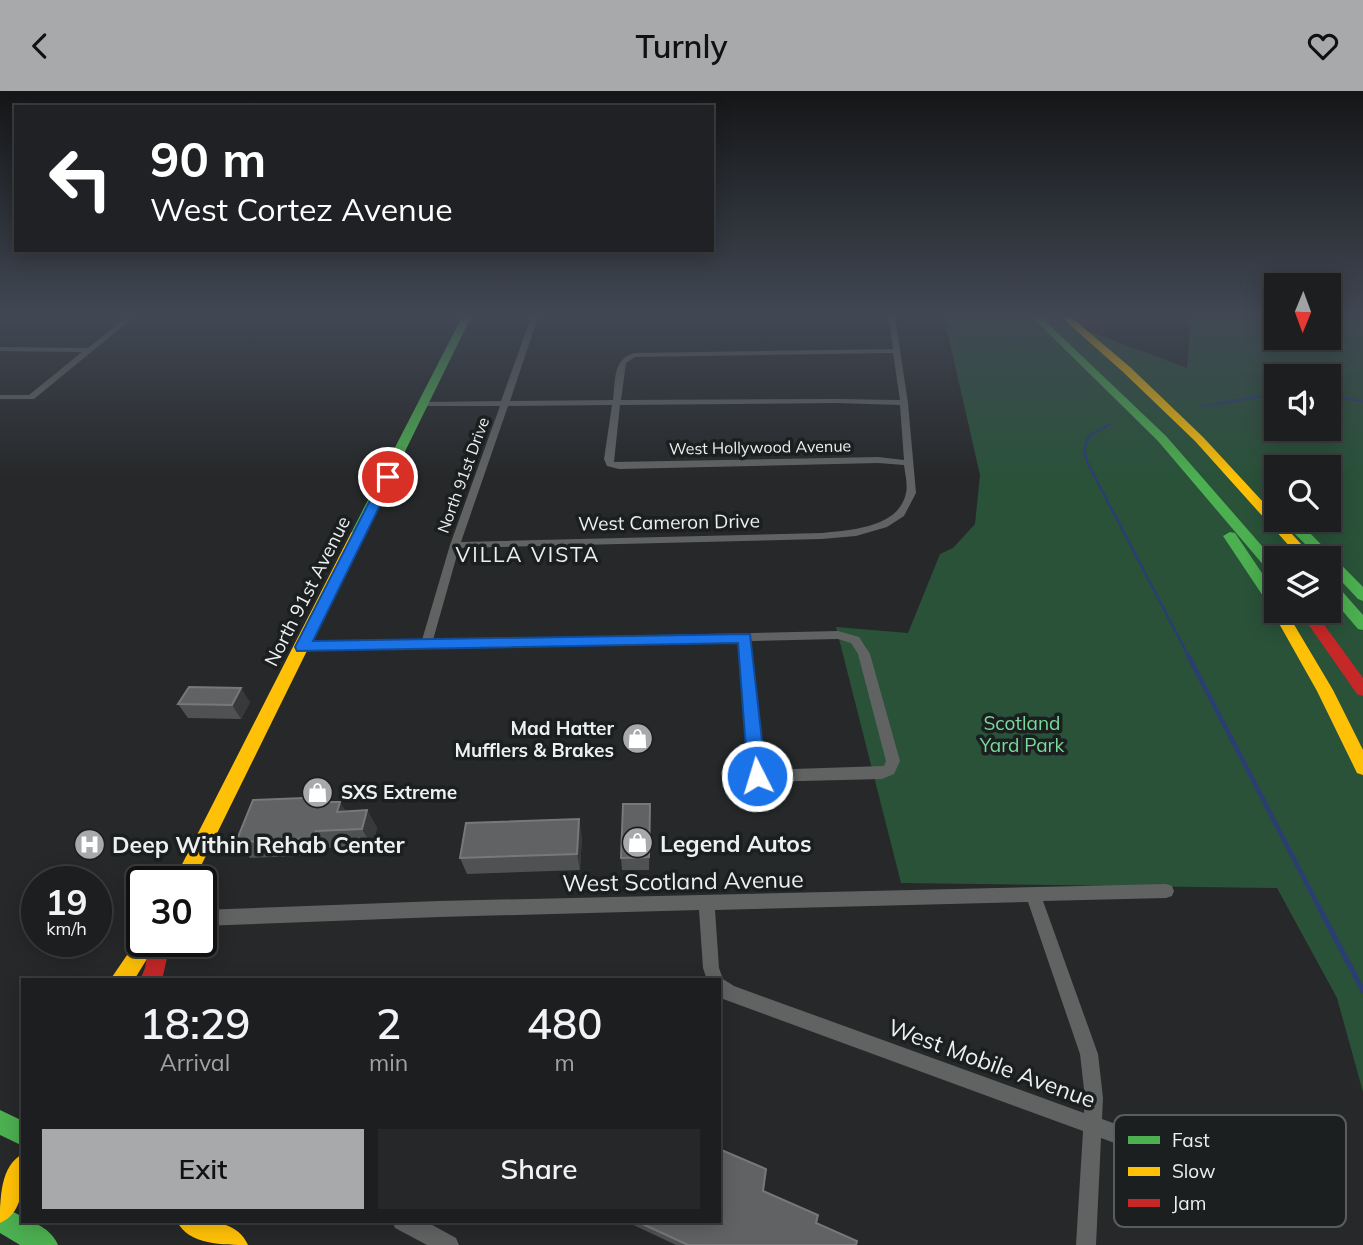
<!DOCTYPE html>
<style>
:root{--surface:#1c1e1f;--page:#252728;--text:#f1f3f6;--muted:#a0a2a4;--line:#3a3c3d;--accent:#a7a9aa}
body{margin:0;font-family:Mulish,sans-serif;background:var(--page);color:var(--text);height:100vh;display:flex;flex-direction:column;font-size:26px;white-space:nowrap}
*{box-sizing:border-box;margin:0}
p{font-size:23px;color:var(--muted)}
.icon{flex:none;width:38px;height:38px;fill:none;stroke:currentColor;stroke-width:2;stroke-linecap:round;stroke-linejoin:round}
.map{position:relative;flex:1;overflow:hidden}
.panel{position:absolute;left:21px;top:887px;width:700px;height:245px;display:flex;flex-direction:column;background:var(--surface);border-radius:0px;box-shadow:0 4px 18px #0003,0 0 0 2px var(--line)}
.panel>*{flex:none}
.top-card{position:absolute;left:14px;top:14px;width:700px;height:147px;border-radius:0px;box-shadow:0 4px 18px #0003,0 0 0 2px var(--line);background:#202124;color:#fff;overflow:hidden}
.needle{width:46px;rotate:181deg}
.tools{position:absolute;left:1264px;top:182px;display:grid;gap:14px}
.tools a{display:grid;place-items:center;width:77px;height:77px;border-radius:0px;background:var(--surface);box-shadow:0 4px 18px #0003,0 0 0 2px var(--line);font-size:35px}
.speed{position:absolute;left:21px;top:775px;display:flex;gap:14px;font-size:35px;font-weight:700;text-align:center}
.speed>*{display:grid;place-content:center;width:91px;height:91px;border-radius:50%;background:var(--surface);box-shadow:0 4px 18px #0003,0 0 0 2px var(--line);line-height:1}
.speed small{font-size:18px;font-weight:400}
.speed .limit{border:4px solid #111;border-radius:10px;background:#fff;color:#111}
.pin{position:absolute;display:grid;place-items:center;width:60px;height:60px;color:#fff;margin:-30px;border:4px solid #fff;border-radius:50%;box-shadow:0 2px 7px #0007}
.me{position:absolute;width:77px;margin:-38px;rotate:355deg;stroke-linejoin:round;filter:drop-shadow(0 0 5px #0008)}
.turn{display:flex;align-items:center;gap:24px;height:147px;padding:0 21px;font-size:32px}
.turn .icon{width:91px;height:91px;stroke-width:2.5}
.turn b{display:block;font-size:49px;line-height:60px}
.eta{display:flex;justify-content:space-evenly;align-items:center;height:119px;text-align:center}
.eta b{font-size:42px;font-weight:600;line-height:49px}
.button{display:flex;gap:14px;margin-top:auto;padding:14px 21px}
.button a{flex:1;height:80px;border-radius:0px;background:var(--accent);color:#111;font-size:28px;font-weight:600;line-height:80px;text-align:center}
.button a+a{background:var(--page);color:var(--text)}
header{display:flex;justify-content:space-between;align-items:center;height:91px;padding:0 21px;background:var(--accent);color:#111;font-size:32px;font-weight:600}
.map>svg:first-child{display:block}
.green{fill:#295239;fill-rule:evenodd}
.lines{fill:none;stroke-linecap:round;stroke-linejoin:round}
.stream-far2{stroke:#2b3e72;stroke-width:2.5}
.stream-far1{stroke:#2b3e72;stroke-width:4.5}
.stream{stroke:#2b3e72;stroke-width:5}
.street{fill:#616363;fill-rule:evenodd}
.fast{fill:#4caf50;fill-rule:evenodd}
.slow{fill:#ffc107;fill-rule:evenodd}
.jam{fill:#c62828;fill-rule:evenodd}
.wall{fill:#505152}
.shaded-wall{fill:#38393a}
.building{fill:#616263;stroke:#777879;stroke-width:2}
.route{fill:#1a73e8;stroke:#114b97;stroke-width:2}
.labels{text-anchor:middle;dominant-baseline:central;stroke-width:7;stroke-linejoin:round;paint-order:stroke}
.far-street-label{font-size:16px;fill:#edeff0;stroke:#1b1f20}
.street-label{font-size:19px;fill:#edeff0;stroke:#1b1f20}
.park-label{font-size:19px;fill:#79da9b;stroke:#1b1f20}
.poi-label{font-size:19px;font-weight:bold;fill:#edeff0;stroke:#1b1f20;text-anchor:end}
.neighbourhood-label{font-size:21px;letter-spacing:2px;fill:#edeff0;stroke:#1b1f20}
.near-poi-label{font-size:23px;font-weight:bold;fill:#edeff0;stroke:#1b1f20;text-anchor:start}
.near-street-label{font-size:23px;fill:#edeff0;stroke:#1b1f20}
.key{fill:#1b1f20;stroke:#5a5d5e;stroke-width:2}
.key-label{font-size:19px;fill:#edeff0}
</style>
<header><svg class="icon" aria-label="back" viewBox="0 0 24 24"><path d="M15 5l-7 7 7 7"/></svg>Turnly<svg class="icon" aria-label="heart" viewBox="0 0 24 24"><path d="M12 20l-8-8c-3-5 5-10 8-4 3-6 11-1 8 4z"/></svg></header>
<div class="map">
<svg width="1363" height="1154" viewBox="0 0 1363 1154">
<rect width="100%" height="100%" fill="#262829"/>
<path class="green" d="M 944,226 L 1050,226 L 1187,277 L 1191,226 L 1276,226 L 1276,247 L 1328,247 L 1328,226 L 1363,226 L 1363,1001 L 1337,907 L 1277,797 L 901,792 L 836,536 L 908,542 L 940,463 L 953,457 L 975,433 L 980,384 ZM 1276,285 L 1328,285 L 1328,338 L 1276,338 ZM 1276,376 L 1328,376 L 1328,429 L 1276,429 ZM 1276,467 L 1328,467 L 1328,520 L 1276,520 Z"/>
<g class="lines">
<path class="stream-far2" d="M 1328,305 L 1363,310
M 1202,315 L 1276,303
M 1110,333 L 1089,345 L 1084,359 L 1087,371 L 1189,566"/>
<path class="stream-far1" d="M 1188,564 L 1321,820"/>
<path class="stream" d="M 1320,818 L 1363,900"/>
<path class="street" d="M 126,226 L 134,226 L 34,308 L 0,308 L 0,304 L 29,304 L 82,261 L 0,260 L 0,256 L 88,257 Z
M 531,226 L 538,226 L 510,310 L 613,309 C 616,289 612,269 634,262 L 893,258 L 889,226 L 895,226 L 908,312 L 916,402 L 904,425 L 887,436 L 856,445 L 822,448 L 459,457 L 433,549 L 838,540 L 859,546 L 870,563 L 900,670 L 894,683 L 882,688 L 757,691 L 752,689 L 750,685 L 739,550 L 426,558 L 299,559 L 297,556 L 299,553 L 303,552 L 422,549 L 450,454 L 500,315 L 424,315 L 420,313 L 424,311 L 501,310 ZM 893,262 L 900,309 L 837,308 L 621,309 L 626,272 L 635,266 ZM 837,312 L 900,314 L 904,369 L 878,366 L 614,371 L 620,314 ZM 612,314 L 604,368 L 607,375 L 619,378 L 878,372 L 904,374 C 905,382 908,394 906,402 C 899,437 850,439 822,442 L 461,451 L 508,315 ZM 838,548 L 851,552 L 858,563 L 886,670 L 884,675 L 763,679 L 751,550 Z
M 1166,793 L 1172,795 L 1174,800 L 1172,805 L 1166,807 L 1043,810 L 1098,963 L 1103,1007 L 1102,1028 L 1337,1114 L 1340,1121 L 1337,1128 L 1330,1131 L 1101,1047 L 1096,1154 L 1076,1154 L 1083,1040 L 723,908 L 719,905 L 719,889 L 707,889 L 703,877 L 699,819 L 439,826 L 201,835 L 201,819 L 439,810 ZM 1028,811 L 1080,963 L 1085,1007 L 1084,1022 L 734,895 L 723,888 L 719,877 L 715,819 Z
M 392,1130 L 425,1130 L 456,1147 L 459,1154 L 427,1154 L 395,1137 Z"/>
<path class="fast" d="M 462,226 L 471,226 L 365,442 L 358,446 L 353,445 L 351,442 Z
M 1032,226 L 1041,226 L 1166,345 L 1276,471 L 1276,484 L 1271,483 L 1158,350 Z
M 1300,436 L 1305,437 L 1363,496 L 1363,510 L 1358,508 L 1328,476 L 1328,467 L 1319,467 L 1295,443 L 1295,437 Z
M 1230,441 L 1235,442 L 1276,503 L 1276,519 L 1271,517 L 1223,445 Z
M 1328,488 L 1333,490 L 1363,524 L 1363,539 L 1358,538 L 1328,503 Z
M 0,1019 L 23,1030 L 23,1055 L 0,1044 Z
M 0,1114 L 23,1126 L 23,1130 C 37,1130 53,1141 58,1154 L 20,1154 L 0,1142 Z"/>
<path class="slow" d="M 1061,226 L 1071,226 L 1130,276 L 1203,346 L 1276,425 L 1276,429 L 1279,429 L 1314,467 L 1300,467 L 1195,350 L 1122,280 Z
M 358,438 L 365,442 L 193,791 L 173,791 L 351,442 Z
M 1274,516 L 1276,520 L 1286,520 L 1333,599 L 1363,659 L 1363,684 L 1357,682 L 1317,600 L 1272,520 Z
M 142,842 L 142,850 L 158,850 L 134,889 L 110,889 Z
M 23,1063 C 23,1087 26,1121 0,1132 C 0,1109 0,1074 23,1063 Z
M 177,1130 C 202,1130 237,1127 248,1154 C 224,1154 188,1154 177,1130 Z"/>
<path class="jam" d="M 1299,520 L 1314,520 L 1363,587 L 1363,605 L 1357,603 Z
M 150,850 L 171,850 L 162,889 L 140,889 L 145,877 Z"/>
</g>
<path class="wall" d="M 250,611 L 241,628 L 188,627 L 178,613 Z
M 331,711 L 346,720 L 367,719 L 377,737 L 372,755 L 327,757 L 325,764 L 250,767 L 236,751 Z
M 650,713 L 649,779 L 622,779 L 621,767 Z
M 582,745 L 580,779 L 467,783 L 460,767 Z
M 763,1100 L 816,1132 L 856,1154 L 676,1154 L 625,1130 L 719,1130 Z"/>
<path class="shaded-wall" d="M 241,597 L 250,611 L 241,628 L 232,614 Z
M 340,711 L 351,728 L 337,721 Z
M 650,713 L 651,726 L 649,779 L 649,766 Z
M 367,719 L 377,737 L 372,755 L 362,738 Z
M 579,728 L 582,745 L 580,779 L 577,763 Z
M 316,740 L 327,757 L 325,764 L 313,748 Z"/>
<path class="building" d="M 189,596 L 241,597 L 232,614 L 178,613 Z
M 328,706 L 326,711 L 340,711 L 337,721 L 367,719 L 362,738 L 316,740 L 313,748 L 236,751 L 253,709 Z
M 623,713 L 650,713 L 649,766 L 621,767 Z
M 579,728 L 577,763 L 460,767 L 466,732 Z
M 719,1058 L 766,1078 L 763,1100 L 818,1124 L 816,1132 L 857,1150 L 856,1154 L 688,1154 L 636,1130 L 719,1130 Z"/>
<linearGradient id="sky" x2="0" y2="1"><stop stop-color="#151617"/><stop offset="0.58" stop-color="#414854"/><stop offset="1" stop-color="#414854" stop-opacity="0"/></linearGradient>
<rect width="1363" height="388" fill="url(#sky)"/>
<path class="route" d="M 388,382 L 394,386 L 313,550 L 750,543 L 766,685 L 763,691 L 757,693 L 750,691 L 748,685 L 738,552 L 297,560 L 295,556 L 382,386 Z"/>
<defs>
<symbol id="shop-disc" viewBox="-11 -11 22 22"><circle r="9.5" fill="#a7a9aa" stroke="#1b1f20"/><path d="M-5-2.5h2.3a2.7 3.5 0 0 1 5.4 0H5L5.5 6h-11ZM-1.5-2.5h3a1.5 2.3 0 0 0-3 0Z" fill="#fff"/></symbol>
<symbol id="hospital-disc" viewBox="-11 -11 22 22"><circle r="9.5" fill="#a7a9aa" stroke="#1b1f20"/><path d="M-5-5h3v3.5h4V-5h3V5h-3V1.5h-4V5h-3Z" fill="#fff"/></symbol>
</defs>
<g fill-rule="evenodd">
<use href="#shop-disc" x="620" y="630" width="35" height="35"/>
<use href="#shop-disc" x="300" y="684" width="35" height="35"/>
<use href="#shop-disc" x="620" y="734" width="35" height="35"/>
<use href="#hospital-disc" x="72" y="736" width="35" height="35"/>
</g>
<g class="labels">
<g class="far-street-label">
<text transform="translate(760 356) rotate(-1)">West Hollywood Avenue</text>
<text transform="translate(463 384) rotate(-70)">North 91st Drive</text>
</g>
<g class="street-label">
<text transform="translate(669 431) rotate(-1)">West Cameron Drive</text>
<text transform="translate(307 500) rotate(-63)">North 91st Avenue</text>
</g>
<g class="park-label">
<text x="1022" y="632">Scotland<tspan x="1022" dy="22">Yard Park</tspan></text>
</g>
<g class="poi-label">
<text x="614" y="637">Mad Hatter<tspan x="614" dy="22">Mufflers &amp; Brakes</tspan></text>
<text x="341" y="701" text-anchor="start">SXS Extreme</text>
</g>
<g class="neighbourhood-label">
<text x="528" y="463">VILLA VISTA</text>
</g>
<g class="near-poi-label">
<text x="660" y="752">Legend Autos</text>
<text x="112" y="753">Deep Within Rehab Center</text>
</g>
<g class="near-street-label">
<text transform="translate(683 790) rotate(-1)">West Scotland Avenue</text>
<text transform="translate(992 972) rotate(20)">West Mobile Avenue</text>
</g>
</g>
<rect x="1114" y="1024" width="232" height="112" rx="10" class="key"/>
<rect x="1128" y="1045" width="32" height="8" fill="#4caf50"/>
<rect x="1128" y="1076" width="32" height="9" fill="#ffc107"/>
<rect x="1128" y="1108" width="32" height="8" fill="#c62828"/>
<g class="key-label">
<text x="1172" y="1056">Fast</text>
<text x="1172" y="1087">Slow</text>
<text x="1172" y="1119">Jam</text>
</g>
</svg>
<div class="tools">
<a><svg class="needle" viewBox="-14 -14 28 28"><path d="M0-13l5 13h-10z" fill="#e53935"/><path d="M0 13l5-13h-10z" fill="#a0a2a4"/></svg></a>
<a><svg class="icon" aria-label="sound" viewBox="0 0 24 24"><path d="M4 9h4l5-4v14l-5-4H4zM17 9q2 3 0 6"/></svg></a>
<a><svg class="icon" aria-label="search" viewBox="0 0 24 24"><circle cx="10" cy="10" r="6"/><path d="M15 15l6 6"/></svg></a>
<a><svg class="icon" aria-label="layers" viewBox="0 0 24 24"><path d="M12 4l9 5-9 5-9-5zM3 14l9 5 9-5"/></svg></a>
</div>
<div class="speed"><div>19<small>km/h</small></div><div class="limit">30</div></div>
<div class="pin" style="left:388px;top:386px;background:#d93025"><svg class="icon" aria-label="arrive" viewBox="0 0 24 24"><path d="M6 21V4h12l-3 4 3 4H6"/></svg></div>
<svg class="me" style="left:757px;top:685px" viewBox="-20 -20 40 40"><circle r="17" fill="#1a73e8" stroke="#fff" stroke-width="3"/><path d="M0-11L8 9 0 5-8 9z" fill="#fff"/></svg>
<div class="top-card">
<div class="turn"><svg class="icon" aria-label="left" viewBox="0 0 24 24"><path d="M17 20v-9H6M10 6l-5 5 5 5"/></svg><div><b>90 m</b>West Cortez Avenue</div></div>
</div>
<section class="panel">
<div class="eta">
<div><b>18:29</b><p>Arrival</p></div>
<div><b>2</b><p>min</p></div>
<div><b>480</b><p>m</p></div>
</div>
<div class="button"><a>Exit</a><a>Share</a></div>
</section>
</div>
